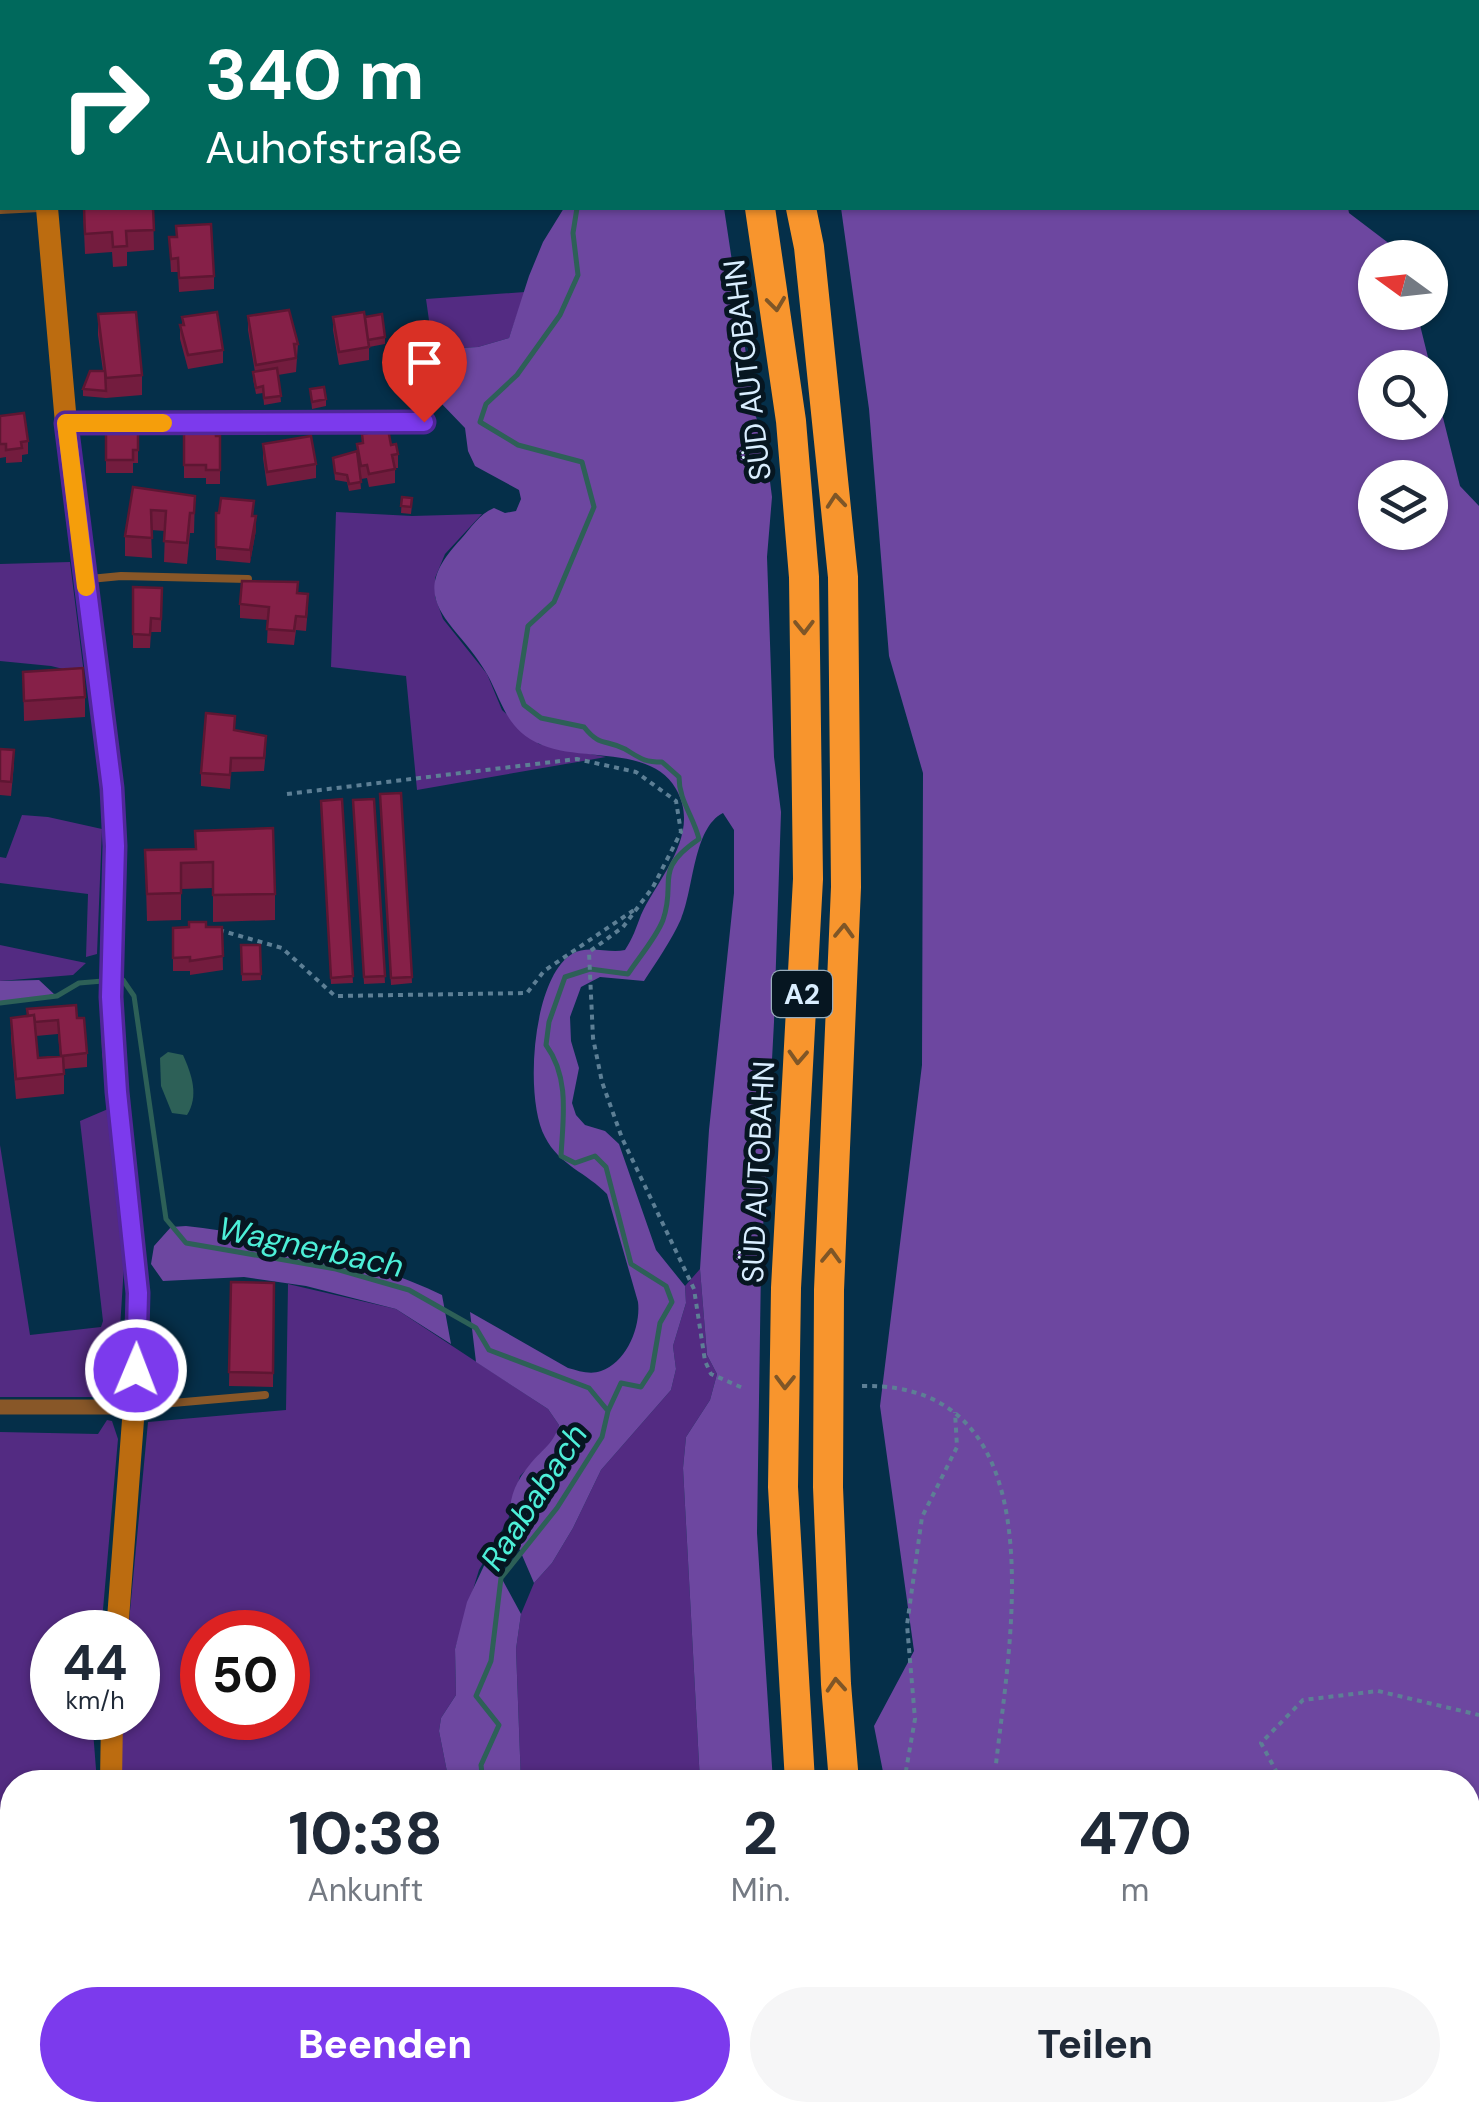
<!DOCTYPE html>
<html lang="de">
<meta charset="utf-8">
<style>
:root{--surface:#fff;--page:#f6f6f7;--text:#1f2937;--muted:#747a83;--accent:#7c3aed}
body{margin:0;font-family:"DM Sans",sans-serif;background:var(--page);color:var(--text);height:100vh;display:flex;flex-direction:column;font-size:38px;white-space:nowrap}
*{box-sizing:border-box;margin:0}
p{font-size:32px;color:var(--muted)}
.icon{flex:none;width:55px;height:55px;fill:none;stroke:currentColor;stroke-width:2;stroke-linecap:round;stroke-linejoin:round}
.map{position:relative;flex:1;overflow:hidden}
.details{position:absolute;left:0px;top:1770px;width:1480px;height:352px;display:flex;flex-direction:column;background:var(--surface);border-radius:40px 40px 0 0;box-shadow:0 2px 8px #0004}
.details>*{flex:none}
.banner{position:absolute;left:0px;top:0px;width:1480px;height:210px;box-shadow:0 2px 8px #0004;background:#00695c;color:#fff;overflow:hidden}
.needle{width:65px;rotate:285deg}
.buttons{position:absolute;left:1358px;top:240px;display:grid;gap:20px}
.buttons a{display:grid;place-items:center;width:90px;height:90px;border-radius:50%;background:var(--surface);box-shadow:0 2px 8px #0004;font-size:50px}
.speed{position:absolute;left:30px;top:1610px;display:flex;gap:20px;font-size:50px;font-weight:700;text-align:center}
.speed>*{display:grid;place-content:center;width:130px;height:130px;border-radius:50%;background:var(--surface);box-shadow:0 2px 8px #0004;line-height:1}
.speed small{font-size:25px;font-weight:400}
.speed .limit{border:15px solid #d22;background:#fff;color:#111}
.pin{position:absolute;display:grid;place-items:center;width:85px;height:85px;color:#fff;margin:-102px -42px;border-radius:50% 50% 50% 0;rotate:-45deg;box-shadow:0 0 10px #0007}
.pin .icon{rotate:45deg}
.me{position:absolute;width:110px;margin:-55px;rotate:1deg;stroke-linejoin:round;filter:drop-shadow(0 0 8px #0008)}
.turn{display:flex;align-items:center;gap:35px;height:210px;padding:0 40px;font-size:45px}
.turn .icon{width:130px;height:130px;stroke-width:2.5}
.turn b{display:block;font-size:70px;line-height:85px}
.eta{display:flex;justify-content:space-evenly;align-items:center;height:170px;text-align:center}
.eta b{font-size:60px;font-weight:800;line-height:70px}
.action{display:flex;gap:20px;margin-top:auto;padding:20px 40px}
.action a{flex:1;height:115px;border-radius:60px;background:var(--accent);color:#fff;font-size:40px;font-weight:800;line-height:115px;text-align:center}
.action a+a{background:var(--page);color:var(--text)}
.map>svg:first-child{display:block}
.green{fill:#532b82;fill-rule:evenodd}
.forest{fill:#6d47a0;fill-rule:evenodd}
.water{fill:#2d6057}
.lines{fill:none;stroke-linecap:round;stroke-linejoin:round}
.stream{stroke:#2d6057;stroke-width:5}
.path{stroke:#5d7f95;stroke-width:4;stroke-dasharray:5 5;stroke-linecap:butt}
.lane{stroke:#885728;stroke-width:8}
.street{stroke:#885728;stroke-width:15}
.secondary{stroke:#bc6c10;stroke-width:22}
.highway{stroke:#f8952d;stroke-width:30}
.wall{fill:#731c3e;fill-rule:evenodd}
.shaded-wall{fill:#5e1632}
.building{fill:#862048;stroke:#5e1632;stroke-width:2.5}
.oneway{stroke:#7f5627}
.route-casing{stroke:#51269a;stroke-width:25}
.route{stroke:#7c3aed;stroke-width:18}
.slow{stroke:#f59e0b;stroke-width:18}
.labels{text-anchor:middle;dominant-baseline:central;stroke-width:10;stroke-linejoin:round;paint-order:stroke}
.shield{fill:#061621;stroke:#9aadbc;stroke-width:2.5}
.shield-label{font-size:28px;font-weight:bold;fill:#d9eeff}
.street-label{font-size:30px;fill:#d9eeff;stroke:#061621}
.water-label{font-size:32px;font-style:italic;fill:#4defd8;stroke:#061621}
</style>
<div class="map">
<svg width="1479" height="2122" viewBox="0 0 1479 2122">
<rect width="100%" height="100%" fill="#052f49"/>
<path class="green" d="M 525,292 L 509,338 L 478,347 L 433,349 L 426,299 Z
M 336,512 L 412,516 L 482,514 L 445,554 L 435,578 L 435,597 L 443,619 L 487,674 L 502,710 L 539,744 L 606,757 L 417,790 L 406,676 L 331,667 Z
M 70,562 L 84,674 L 51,666 L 0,661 L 0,564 Z
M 22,815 L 48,817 L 102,829 L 97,954 L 86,957 L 88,894 L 0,883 L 0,857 L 6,858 Z
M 0,945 L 86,963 L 73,975 L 0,981 Z
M 108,1109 L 124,1265 L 116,1392 L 98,1397 L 0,1397 L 0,1145 L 30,1335 L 101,1327 L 103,1321 L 80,1121 Z
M 700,1269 L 707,1355 L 717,1374 L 710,1400 L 686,1437 L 683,1468 L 700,1782 L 521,1782 L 516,1649 L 521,1614 L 534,1583 L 552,1563 L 573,1528 L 601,1470 L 671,1390 L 676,1369 L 673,1346 L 686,1303 L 685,1286 Z
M 288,1284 L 396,1309 L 548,1409 L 559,1425 L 554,1442 L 520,1476 L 508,1520 L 479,1570 L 455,1649 L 456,1695 L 441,1718 L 439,1731 L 449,1782 L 122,1782 L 121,1718 L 138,1718 L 138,1632 L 128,1632 L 148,1422 L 286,1410 ZM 202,1632 L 288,1632 L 288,1718 L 202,1718 Z
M 107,1420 L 112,1421 L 118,1439 L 101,1632 L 52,1632 L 52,1718 L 92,1718 L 97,1782 L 12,1782 L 12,1951 L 0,1955 L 0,1432 L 98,1434 Z
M 12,1983 L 8,1996 L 12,1997 L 12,2110 L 302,2110 L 266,2122 L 0,2122 L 0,1986 Z
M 351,2110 L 515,2110 L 506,2122 L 358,2122 Z
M 590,2110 L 766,2110 L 770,2122 L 627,2122 L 621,2113 L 593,2117 Z"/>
<path class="forest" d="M 835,0 L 1342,0 L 1342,2 L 834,2 Z
M 564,208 L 724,208 L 755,414 L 765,443 L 772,497 L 767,557 L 774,757 L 781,812 L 774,1022 L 761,1266 L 757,1533 L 773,1782 L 700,1782 L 683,1468 L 686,1437 L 710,1400 L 717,1374 L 707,1355 L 700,1269 L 709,1130 L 734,893 L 734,830 L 723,813 C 693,828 694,889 681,919 C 671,941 657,961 644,981 L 600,977 L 581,987 L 570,1017 L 571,1041 L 579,1068 L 572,1103 L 576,1115 L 585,1125 L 605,1131 L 619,1144 L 656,1250 L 685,1286 L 686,1303 L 673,1346 L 676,1369 L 671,1390 L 601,1470 L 573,1528 L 552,1563 L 534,1583 C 515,1536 493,1508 531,1463 C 543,1449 554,1443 559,1425 L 548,1409 L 476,1362 L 470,1312 L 568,1368 C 579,1371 590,1375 601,1371 C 627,1362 641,1326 638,1302 L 607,1194 C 587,1173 559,1165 545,1137 C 524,1099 532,978 572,954 C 588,944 608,954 625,950 C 633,938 636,928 641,915 C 658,878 702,834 676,789 C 651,745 582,762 542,745 C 506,730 503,703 487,674 C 457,621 401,602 461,539 C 472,527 478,515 494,508 L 505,513 L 516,511 L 521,499 L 519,490 L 475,466 L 468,451 L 465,428 L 413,374 L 412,359 L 421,350 L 478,347 L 509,338 L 529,276 L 543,242 Z
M 841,208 L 1348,208 L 1349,213 L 1399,251 L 1401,257 L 1375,258 L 1375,312 L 1417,313 L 1460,486 L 1479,506 L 1479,2122 L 953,2122 L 950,2110 L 1468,2110 L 1468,1782 L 885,1782 L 874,1726 L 914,1651 L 880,1406 L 922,1065 L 923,773 L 889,656 L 869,409 ZM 1375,368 L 1430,368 L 1430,422 L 1375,422 ZM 1375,478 L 1430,478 L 1430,532 L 1375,532 Z
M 39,980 L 54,994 L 0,1005 L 0,981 Z
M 186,1226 C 267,1235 369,1260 442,1295 L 451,1344 L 396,1309 L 306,1286 L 244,1277 L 163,1281 L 151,1264 L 154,1246 L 171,1227 Z
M 489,1555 L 521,1614 L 516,1649 L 521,1782 L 449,1782 L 439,1731 L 441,1718 L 456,1695 L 455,1649 L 467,1602 Z
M 529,2110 L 590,2110 L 593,2117 L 567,2122 L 536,2122 Z
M 766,2110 L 826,2110 L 829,2122 L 770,2122 Z"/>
<path class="water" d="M 168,1052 L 183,1055 C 192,1075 199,1096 187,1115 L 172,1113 L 161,1086 L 160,1058 Z"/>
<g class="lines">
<path class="stream" d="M 520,2 L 521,0
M 119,981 L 123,980 L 134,996 L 166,1219 L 186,1243 L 336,1269 L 409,1290 L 476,1328 L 489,1350 L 589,1388 L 608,1411
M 0,1003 L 57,996 L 79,983 L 103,981
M 483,1782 L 481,1765 L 499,1725 L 476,1696 L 491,1661 L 501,1578 L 557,1508 L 602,1437 L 608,1411 L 621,1383 L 641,1387 L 652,1370 L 660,1323 L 672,1302 L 666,1286 L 631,1264 L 606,1167 L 595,1156 L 575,1163 L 561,1156 C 563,1118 570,1078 546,1045 L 549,1022 L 565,977 L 590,969 L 628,974 C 639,957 656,938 663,920 C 677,880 652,871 699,839 C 693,815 679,801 679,777 L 662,762 C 643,762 640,758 625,749 C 605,739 600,747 584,727 L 541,718 L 524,705 L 518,689 L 528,626 L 554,602 L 594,507 L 582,462 L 518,445 L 480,422 L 486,404 L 517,375 L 560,315 L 578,275 L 573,233 L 577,208
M 551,2110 L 554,2122"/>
<path class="path" d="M 287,794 L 577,759 L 636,772 L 676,801 L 681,832 L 653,887 L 623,927 L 589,952 L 593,1038 L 602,1082 L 622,1138 L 694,1289 L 705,1361 L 711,1374 L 745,1389
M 219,930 L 282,948 L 335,996 L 527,993 L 544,971 L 634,910
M 862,1386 C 1060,1382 1010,1639 996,1764
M 904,1782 L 915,1719 L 907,1625 L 922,1517 L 957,1447 L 955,1412
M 1282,1782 L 1261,1743 L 1303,1700 L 1378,1691 L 1479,1715
M 1468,1816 L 1479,1816
M 979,2110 L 984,2122
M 1439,2122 L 1444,2110"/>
<path class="lane" d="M 444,0 L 445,2
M 0,163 L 2,164
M 0,210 L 39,208
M 90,579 L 121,576 L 248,579
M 138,1406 L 265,1395"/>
<path class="street" d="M 66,423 L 424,421
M 0,1407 L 134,1407"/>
<path class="secondary" d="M 29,0 L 30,2
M 47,208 L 66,423 L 112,789 L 115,846 L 111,962 L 113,1049 L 138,1293 L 134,1407 L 117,1632
M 111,1782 L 112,1718
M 343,2110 L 349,2122"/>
<path class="highway" d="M 717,0 L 717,2
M 757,0 L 758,2
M 760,208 L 791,421 L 804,577 L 808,879 L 786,1288 L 783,1487 L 800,1782
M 801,208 L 809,247 L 843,577 L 846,887 L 829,1290 L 828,1487 L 836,1684 L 844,1782
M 856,2110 L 859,2122
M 901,2110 L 904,2122"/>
</g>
<path class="wall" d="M 264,0 L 317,0 L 317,2 L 264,2 Z
M 83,208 L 153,208 L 154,250 L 127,252 L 127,266 L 113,267 L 112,252 L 85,254 Z
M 169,237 L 214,276 L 214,289 L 179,292 L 178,272 L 171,272 Z
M 98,314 L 142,375 L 142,395 L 106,398 L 83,396 L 83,389 L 103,371 L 98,335 Z
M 248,316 L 298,344 L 296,372 L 278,375 L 281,402 L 264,405 L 263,393 L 256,394 L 253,379 L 255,372 L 248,330 Z
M 182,317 L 223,350 L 223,363 L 188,369 L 180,339 L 180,325 L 182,325 Z
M 333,317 L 365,320 L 385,337 L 385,344 L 369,347 L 369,360 L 339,365 L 333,330 Z
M 310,389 L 326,399 L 326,406 L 312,409 Z
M 0,416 L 28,441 L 28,454 L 22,455 L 22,462 L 6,463 L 6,457 L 0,458 Z
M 106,421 L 134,432 L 138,446 L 138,463 L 133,463 L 133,473 L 106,473 Z
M 184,423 L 216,436 L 220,436 L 220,484 L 206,484 L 206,478 L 184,478 Z
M 362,434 L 391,445 L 398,454 L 398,468 L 395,468 L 395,483 L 369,487 L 367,478 L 361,479 L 359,468 L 361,489 L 349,491 L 347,482 L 335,480 L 333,458 L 357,451 L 357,444 L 362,443 Z
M 263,444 L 316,464 L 316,478 L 267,486 L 263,458 Z
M 133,487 L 195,496 L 194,533 L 190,533 L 187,564 L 164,562 L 165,531 L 151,530 L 152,558 L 125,556 L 125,536 Z
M 402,497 L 412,505 L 411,514 L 401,513 Z
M 216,513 L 254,516 L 256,530 L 250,563 L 216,560 Z
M 133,587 L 162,588 L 161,632 L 151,632 L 150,648 L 133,648 Z
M 298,593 L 308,607 L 306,631 L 296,630 L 294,645 L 267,643 L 268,620 L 240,618 L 240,604 Z
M 23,672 L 85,697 L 85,717 L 24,721 Z
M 235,730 L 266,750 L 264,771 L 231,772 L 230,789 L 201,786 L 201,773 Z
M 0,749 L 14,764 L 11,796 L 0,795 Z
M 401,793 L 412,983 L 391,985 L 380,794 Z
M 342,799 L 353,983 L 331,984 L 321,801 Z
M 374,799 L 385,983 L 364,984 L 353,800 Z
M 195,849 L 275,894 L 275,920 L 213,922 L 213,888 L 181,889 L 181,920 L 147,921 L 145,850 Z
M 189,927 L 222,927 L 223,970 L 190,975 L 190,971 L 173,971 L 173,928 Z
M 241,945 L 260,945 L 261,980 L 242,981 Z
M 11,1018 L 77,1018 L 87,1053 L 87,1067 L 64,1069 L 64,1094 L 16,1099 L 11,1038 ZM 58,1034 L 60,1056 L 38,1058 L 36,1036 Z
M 231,1282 L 274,1283 L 273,1387 L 229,1386 Z"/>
<path class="shaded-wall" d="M 256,516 L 256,530 L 250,563 L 250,550 Z"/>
<path class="building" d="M 228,0 L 252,0 L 252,2 L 228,2 Z
M 284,0 L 317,0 L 317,2 L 284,2 Z
M 390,0 L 423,0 L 424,2 L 390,2 Z
M 84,208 L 153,208 L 154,230 L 126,231 L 127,246 L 113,247 L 112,232 L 85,234 Z
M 211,224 L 214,276 L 179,278 L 178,258 L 171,259 L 169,237 L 177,237 L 176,226 Z
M 289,310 L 298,344 L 294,344 L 296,358 L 256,365 L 248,316 Z
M 136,312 L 142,375 L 106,378 L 98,314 Z
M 217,312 L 223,350 L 188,355 L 180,325 L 184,325 L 182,317 Z
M 364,312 L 369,347 L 339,352 L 333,317 Z
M 382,314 L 385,337 L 368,340 L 365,317 Z
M 277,368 L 281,396 L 264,398 L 263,386 L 256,388 L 253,372 Z
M 90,371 L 105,371 L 106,391 L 83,389 Z
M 324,387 L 326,399 L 312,402 L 310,389 Z
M 24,413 L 28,441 L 21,442 L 22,448 L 6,450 L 6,444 L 0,444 L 0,416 Z
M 106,421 L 134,421 L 134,432 L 138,433 L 138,450 L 133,450 L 133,460 L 106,460 Z
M 184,423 L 215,423 L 216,436 L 220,436 L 220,470 L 206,470 L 206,465 L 184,465 Z
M 388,429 L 391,445 L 396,444 L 398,454 L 392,455 L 395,469 L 369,474 L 367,465 L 361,466 L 357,444 L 363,443 L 362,434 Z
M 311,436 L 316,464 L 267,472 L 263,444 Z
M 357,451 L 361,482 L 349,484 L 347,475 L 335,473 L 333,458 Z
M 133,487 L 195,496 L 194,513 L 190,513 L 187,543 L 164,541 L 166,511 L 151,510 L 152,538 L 125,536 Z
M 402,497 L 412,498 L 411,507 L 401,506 Z
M 221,498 L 254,501 L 252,516 L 256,516 L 250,550 L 216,547 L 216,513 L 219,513 Z
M 242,581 L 298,582 L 297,593 L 308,594 L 306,617 L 296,616 L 294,631 L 267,629 L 269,607 L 240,604 Z
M 133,587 L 162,588 L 161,619 L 151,618 L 150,635 L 133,634 Z
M 83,668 L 85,697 L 24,701 L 23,672 Z
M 206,713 L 235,716 L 234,730 L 266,736 L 264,758 L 231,758 L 230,775 L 201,773 Z
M 0,749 L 14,750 L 11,782 L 0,781 Z
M 401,793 L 412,977 L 391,978 L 380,794 Z
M 342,799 L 353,976 L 331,978 L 321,801 Z
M 374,799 L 385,976 L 364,977 L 353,800 Z
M 273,828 L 275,894 L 213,895 L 213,862 L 181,863 L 181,893 L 147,894 L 145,850 L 196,849 L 195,831 Z
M 189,922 L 206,922 L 206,927 L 222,927 L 223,956 L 190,961 L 190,957 L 173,958 L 173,928 L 189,927 Z
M 241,945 L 260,945 L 261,974 L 242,974 Z
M 76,1005 L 77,1018 L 84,1018 L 87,1053 L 61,1056 L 58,1020 L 35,1022 L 34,1015 L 28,1016 L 27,1009 Z
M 34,1015 L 38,1058 L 63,1056 L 64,1074 L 16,1079 L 11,1018 Z
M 231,1282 L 274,1283 L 273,1373 L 229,1372 Z
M 278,2110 L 294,2110 L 297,2122 L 274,2122 L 280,2120 Z"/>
<defs><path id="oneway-chevron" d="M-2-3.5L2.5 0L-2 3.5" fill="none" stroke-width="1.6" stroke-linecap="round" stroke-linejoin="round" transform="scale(2.5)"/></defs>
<g class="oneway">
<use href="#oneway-chevron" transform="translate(776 304) rotate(83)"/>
<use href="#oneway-chevron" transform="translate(836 501) rotate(-95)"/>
<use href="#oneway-chevron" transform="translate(804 627) rotate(89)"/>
<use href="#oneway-chevron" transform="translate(844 931) rotate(-88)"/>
<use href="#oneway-chevron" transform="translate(798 1057) rotate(93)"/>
<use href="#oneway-chevron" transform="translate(831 1256) rotate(-88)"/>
<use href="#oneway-chevron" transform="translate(785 1382) rotate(91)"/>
<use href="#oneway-chevron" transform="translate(836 1685) rotate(-94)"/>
</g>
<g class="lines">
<defs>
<path id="route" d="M 136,1370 L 138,1293 L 117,1092 L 111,997 L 115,846 L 112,788 L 66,423 L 424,422"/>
</defs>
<use href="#route" class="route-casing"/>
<use href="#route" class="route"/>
<path class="slow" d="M 86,587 L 66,423 L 163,423"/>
</g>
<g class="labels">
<rect class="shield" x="772" y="971" width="60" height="46" rx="8"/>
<g class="shield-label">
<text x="802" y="994">A2</text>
</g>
<g class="street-label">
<text transform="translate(747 370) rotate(-97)">SÜD AUTOBAHN</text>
<text transform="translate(758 1172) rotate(-87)">SÜD AUTOBAHN</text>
</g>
<g class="water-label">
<text transform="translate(311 1247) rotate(12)">Wagnerbach</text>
<text transform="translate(534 1497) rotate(-57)">Raababach</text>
</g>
</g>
</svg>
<div class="buttons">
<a><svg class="needle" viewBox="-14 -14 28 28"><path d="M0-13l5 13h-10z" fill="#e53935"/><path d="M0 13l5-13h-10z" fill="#747a83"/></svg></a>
<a><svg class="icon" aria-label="search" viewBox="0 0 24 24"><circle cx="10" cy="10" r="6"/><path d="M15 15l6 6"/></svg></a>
<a><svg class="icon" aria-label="layers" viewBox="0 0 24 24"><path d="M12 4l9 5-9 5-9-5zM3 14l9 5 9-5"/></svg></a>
</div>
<div class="speed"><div>44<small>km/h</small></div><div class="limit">50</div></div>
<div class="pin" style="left:424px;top:422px;background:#d93025"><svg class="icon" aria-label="arrive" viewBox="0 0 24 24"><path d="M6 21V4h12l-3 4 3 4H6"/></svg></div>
<svg class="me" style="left:136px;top:1370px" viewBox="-20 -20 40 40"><circle r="17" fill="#7c3aed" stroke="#fff" stroke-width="3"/><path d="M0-11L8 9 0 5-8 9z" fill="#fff"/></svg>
<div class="banner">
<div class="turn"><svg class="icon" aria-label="right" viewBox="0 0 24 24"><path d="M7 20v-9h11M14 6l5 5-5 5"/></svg><div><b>340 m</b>Auhofstraße</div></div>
</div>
<section class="details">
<div class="eta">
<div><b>10:38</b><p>Ankunft</p></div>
<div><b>2</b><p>Min.</p></div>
<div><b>470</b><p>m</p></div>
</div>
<div class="action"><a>Beenden</a><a>Teilen</a></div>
</section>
</div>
